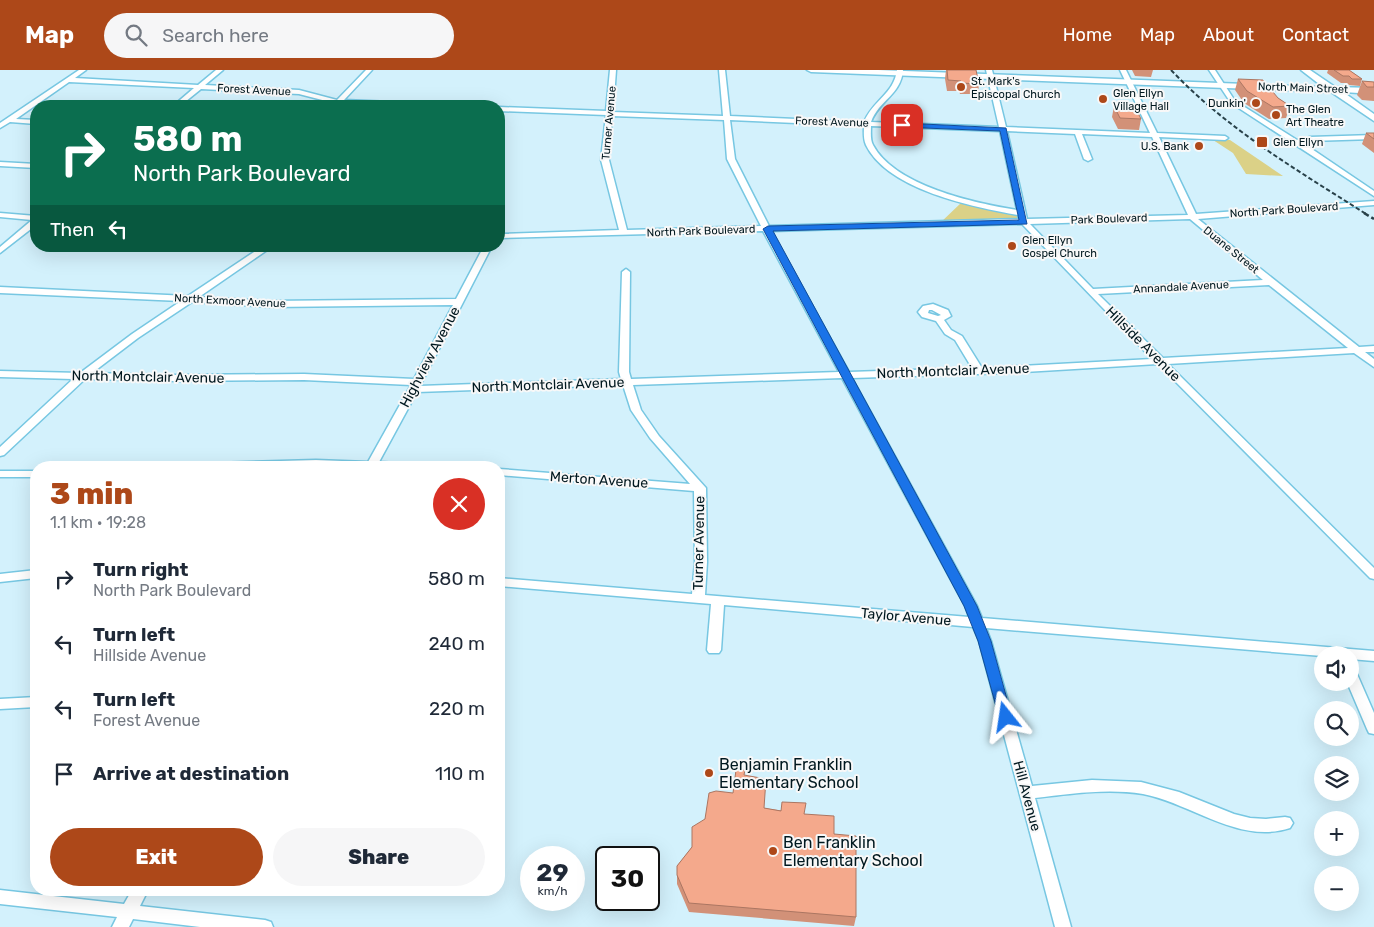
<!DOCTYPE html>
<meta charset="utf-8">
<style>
:root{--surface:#fff;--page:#f6f6f7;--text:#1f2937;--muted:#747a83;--accent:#ad4819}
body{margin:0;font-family:Rubik,sans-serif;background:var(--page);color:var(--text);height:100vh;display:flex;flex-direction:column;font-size:19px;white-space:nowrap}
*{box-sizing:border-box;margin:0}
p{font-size:16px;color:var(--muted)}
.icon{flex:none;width:28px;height:28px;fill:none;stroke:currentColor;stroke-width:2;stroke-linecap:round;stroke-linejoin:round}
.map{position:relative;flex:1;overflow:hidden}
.panel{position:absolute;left:30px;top:391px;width:475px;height:435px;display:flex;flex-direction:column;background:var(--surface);border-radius:20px;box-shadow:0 5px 20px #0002}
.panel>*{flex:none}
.guide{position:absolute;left:30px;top:30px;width:475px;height:152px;border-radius:20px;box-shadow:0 5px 20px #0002;background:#0b6e4f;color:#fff;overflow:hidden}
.controls{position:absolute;left:1314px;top:576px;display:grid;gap:10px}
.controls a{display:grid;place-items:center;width:45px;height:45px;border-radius:50%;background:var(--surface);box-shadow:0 5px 20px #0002;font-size:25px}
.speed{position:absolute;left:520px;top:776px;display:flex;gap:10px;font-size:25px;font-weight:700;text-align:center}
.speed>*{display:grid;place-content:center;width:65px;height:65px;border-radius:50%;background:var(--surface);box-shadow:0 5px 20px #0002;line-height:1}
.speed small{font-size:12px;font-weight:400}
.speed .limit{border:2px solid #111;border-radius:8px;background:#fff;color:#111}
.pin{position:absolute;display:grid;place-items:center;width:42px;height:42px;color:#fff;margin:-21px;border-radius:10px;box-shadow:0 2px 8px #0006}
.me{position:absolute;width:55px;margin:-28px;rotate:345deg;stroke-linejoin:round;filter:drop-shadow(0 0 4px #0008)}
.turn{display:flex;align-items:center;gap:18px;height:105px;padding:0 20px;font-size:22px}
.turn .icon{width:65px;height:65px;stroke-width:2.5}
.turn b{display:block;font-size:35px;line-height:42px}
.then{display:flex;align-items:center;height:48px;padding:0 20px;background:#0003;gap:10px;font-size:19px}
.round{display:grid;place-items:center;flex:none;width:52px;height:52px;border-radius:26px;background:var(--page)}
.head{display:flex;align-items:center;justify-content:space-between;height:85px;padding:0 20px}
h1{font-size:30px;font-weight:800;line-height:38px;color:var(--accent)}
.cta{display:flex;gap:10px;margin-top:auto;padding:10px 20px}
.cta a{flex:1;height:58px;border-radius:30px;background:var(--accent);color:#fff;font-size:20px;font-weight:800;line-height:58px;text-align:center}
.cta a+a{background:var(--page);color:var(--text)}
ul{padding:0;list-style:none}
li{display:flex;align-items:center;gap:15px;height:65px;padding:0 20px}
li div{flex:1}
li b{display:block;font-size:19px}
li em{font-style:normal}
header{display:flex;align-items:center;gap:30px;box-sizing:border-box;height:70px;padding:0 25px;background:var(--accent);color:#fff}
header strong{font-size:24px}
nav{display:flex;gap:28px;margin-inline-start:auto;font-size:18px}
.search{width:350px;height:45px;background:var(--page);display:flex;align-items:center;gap:12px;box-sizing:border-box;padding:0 18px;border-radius:28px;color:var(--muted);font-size:19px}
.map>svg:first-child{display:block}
.green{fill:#dbd187}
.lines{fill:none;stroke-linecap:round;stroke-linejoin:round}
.street-casing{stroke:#77c7e2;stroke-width:3}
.secondary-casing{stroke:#77c7e2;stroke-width:3}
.street{fill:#fff;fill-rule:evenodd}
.secondary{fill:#fff;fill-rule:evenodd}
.rail-far1{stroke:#284149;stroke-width:2;stroke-dasharray:4.5 2.5;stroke-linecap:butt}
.rail{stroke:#284149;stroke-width:2.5;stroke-dasharray:5.5 3;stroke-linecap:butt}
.wall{fill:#d29178}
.building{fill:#f4a98c;stroke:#ab7662}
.route{fill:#1a73e8;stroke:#114b97}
.poi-dot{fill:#ad4819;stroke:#f8f8f8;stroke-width:2}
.labels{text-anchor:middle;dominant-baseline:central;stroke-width:4;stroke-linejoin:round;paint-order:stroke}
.far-poi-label{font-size:11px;fill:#00181f;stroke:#f8f8f8;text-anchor:start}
.far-street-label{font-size:11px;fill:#00181f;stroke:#f8f8f8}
.street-label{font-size:14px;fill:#00181f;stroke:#f8f8f8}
.near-poi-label{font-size:16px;fill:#00181f;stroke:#f8f8f8;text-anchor:start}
</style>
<header>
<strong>Map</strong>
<div class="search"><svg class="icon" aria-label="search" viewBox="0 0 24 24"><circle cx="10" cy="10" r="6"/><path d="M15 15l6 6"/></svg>Search here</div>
<nav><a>Home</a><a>Map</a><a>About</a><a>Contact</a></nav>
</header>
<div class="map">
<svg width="1374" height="857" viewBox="0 0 1374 857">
<rect width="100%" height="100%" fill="#d3f1fc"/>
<path class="green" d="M 1210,68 L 1230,70 L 1283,106 L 1246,104 L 1233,83 Z
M 962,132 L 1019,145 L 1020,151 L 939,154 Z"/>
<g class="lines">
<defs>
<path id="street" d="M 79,0 L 86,0 L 75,8 L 198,15 L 216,0 L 223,0 L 205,15 L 299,20 L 337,30 L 366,0 L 372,0 L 344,30 L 440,34 L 443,36 L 341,34 L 338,36 L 334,36 L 334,33 L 299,24 L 201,19 L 180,36 L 173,36 L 194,18 L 69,12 L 16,49 L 36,50 L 36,54 L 10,52 L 0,58 L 0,53 L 6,49 Z
M 610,0 L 616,0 L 613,42 L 723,46 L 719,0 L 725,0 L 730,46 L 864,52 C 873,30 894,24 897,0 L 903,0 C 901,25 879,30 871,52 L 999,57 L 986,0 L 992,0 L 1006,57 L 1150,63 L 1120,0 L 1126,0 L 1157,63 L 1225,66 L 1228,68 L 1225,70 L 1159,67 L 1196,144 L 1374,131 L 1374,135 L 1198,149 L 1359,277 L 1374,276 L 1374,282 L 1365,282 L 1374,289 L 1374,297 L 1354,283 L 1168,294 L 1374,498 L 1374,509 L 1370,508 L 1158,294 L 1009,303 L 852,308 L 977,536 L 982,548 L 1374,581 L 1374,591 L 1350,589 L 1350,585 L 1322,585 L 1322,586 L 986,558 L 991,571 L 1032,716 L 1092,710 L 1141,712 L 1179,722 L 1234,744 L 1250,748 L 1266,749 L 1285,747 L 1290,748 L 1293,753 L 1290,758 C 1239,775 1191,733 1143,724 C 1107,718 1070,724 1035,728 L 1071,857 L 1055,857 L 979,571 L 973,557 L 724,535 L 721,580 L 719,583 L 709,583 L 707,580 L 711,534 L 499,516 L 499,508 L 692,524 L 695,492 L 694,421 L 499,405 L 499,399 L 690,414 L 650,368 L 631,340 L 623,315 L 417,322 L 379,392 L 438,395 L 443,398 L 141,398 L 146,395 L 316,390 L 368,392 L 411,315 L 304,310 L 175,311 L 85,309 L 4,385 L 0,386 L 0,377 L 73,309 L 0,307 L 0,301 L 80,303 L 132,264 L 181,231 L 0,223 L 0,217 L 188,226 L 263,176 L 273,176 L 199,227 L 270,231 L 456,229 L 484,176 L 492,176 L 420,316 L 621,309 L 619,302 L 622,202 L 626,199 L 630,202 L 629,302 L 631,309 L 839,302 L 763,161 L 499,168 L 499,164 L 619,160 L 601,90 L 606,45 L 499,41 L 499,37 L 606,41 ZM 612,46 L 724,50 L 727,89 L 761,156 L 627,160 L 609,90 ZM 730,50 L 864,56 C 864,61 863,69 866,75 C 888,120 973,137 1018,145 L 1019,149 L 769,156 L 735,89 ZM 871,56 L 1000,61 L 1017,140 C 974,133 895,116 873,75 C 870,70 871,62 871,56 ZM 1007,61 L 1075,64 L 1084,89 L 1088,91 L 1092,89 L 1082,64 L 1152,67 L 1188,145 L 1027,149 ZM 1190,149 L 1263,210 L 1093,219 L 1030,154 ZM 1022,154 L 1152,289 L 982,298 L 962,266 L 951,260 L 944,250 L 951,246 L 948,240 L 933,234 L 923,236 L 918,242 L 922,247 L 936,251 L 945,264 L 955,270 L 972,298 L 849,302 L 771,161 ZM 1269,215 L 1348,278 L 1163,288 L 1098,224 ZM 192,232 L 270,237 L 453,235 L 414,309 L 304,304 L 175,305 L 92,303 L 138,268 ZM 929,240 L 932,240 L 941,245 L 938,246 L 928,243 ZM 842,308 L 965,536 L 969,547 L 705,525 L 707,492 L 706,418 L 659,366 L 641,340 L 633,315 Z
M 1209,0 L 1215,0 L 1235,31 L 1297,70 L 1310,67 L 1374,65 L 1374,69 L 1310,71 L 1303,73 L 1374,121 L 1374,126 L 1231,33 Z
M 0,92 L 36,94 L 36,98 L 0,96 Z
M 0,143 L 36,146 L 36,155 L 0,183 L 0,177 L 32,150 L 0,147 Z
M 0,401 L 36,401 L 36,407 L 0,407 Z
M 36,500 L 36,508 L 0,512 L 0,504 Z
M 1350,599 L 1355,600 L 1357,604 L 1374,643 L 1374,664 L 1369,663 L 1367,659 L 1347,612 L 1350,612 Z
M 36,627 L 36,637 L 0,639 L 0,629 Z
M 0,820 L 124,834 L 132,820 L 148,820 L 140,836 L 265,850 L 271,852 L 273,857 L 200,857 L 133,849 L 129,857 L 112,857 L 117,847 L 0,834 Z"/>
<path id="secondary" d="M 807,0 L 878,0 L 1323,17 L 1301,0 L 1310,0 L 1335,17 L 1374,18 L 1374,24 L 1343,22 L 1374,44 L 1374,51 L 1331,22 L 811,2 Z"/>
</defs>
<use href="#street" class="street-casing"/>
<use href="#secondary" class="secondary-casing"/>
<use href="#street" class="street"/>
<use href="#secondary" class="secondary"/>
<path class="rail-far1" d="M 1171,0 C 1228,60 1297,100 1366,144"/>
<path class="rail" d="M 1364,143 L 1374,149"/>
</g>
<path class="wall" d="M 946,0 L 980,0 L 976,0 L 979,14 L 978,24 L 960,24 L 959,21 L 947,21 L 945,9 Z
M 1132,0 L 1153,0 L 1151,7 L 1135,6 Z
M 1328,0 L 1349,0 L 1362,9 L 1360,16 L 1349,15 L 1347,13 L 1341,13 L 1327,3 Z
M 1238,9 L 1278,28 L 1290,36 L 1286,48 L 1269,49 L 1244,33 L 1235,20 Z
M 1362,11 L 1374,12 L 1374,31 L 1362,30 L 1357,25 Z
M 1114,36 L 1141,49 L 1139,60 L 1118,59 L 1112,47 Z
M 1366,63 L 1374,63 L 1374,83 L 1362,74 Z
M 745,706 L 764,738 L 805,744 L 834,764 L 856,847 L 854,856 L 689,842 L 677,814 L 677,796 L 692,777 L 705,749 L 733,723 Z"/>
<path class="building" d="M 947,0 L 976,0 L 979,14 L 961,13 L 961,11 L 948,10 Z
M 1334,0 L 1349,0 L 1362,9 L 1352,9 L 1349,6 L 1343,6 Z
M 1238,9 L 1263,10 L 1278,28 L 1290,36 L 1273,37 L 1247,21 Z
M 1362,11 L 1374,12 L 1374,17 L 1367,17 Z
M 1114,36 L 1135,37 L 1141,49 L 1120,48 Z
M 1366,63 L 1374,63 L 1374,69 Z
M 736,700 L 745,700 L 744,705 L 766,709 L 764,738 L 781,741 L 782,732 L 806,733 L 804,744 L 834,746 L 834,764 L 856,766 L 856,847 L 689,833 L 677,805 L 677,796 L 692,777 L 692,757 L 705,749 L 709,723 L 716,721 L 733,723 Z"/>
<path class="route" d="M 902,53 L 1006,58 L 1027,154 L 773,161 L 977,536 L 991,571 L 1012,647 L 1010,651 L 1001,651 L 999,647 L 978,571 L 964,536 L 763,159 L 768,156 L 1019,150 L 1000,61 L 899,57 Z"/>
<g class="poi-dot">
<circle cx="961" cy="17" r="5"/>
<circle cx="1103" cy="29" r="5"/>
<circle cx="1256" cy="33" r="5"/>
<circle cx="1276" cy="45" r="5"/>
<rect x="1256" y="66" width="12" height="12" rx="2.5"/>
<circle cx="1199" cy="76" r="5"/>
<circle cx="1012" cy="176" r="5"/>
<circle cx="709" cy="703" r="5"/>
<circle cx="773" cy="781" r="5"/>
</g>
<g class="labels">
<g class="far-poi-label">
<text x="971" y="11">St. Mark's<tspan x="971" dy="13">Episcopal Church</tspan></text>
<text x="1113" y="23">Glen Ellyn<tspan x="1113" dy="13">Village Hall</tspan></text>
<text x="1246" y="33" text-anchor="end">Dunkin'</text>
<text x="1286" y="39">The Glen<tspan x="1286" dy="13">Art Theatre</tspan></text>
<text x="1273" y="72">Glen Ellyn</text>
<text x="1189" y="76" text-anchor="end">U.S. Bank</text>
<text x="1022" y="170">Glen Ellyn<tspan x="1022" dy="13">Gospel Church</tspan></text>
</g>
<g class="far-street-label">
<text transform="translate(1303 18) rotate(2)">North Main Street</text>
<text transform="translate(254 20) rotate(3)">Forest Avenue</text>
<text transform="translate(832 52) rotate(2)">Forest Avenue</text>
<text transform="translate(609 53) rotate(-85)">Turner Avenue</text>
<text transform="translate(1284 140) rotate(-4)">North Park Boulevard</text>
<text transform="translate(1109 149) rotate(-2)">Park Boulevard</text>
<text transform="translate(701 161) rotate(-2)">North Park Boulevard</text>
<text transform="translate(1231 180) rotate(39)">Duane Street</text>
<text transform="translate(1181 217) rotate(-3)">Annandale Avenue</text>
<text transform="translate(230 231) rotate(3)">North Exmoor Avenue</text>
</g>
<g class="street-label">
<text transform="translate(1143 274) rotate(45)">Hillside Avenue</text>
<text transform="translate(430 287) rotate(-62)">Highview Avenue</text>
<text transform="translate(953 301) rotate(-2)">North Montclair Avenue</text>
<text transform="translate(148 307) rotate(1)">North Montclair Avenue</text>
<text transform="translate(548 315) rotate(-2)">North Montclair Avenue</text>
<text transform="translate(599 410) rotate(4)">Merton Avenue</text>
<text transform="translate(699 473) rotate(-89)">Turner Avenue</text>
<text transform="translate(906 547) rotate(5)">Taylor Avenue</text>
<text transform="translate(1027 726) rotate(75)">Hill Avenue</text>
</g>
<g class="near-poi-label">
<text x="719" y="694">Benjamin Franklin<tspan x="719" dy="18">Elementary School</tspan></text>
<text x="783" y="772">Ben Franklin<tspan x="783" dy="18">Elementary School</tspan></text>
</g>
</g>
</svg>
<div class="controls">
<a><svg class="icon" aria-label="sound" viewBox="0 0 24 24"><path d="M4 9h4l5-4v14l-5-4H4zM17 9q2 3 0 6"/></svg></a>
<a><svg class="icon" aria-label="search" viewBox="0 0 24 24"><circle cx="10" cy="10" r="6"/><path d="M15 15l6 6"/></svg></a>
<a><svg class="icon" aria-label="layers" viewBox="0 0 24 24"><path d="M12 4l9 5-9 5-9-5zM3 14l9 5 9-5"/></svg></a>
<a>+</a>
<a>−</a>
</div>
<div class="speed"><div>29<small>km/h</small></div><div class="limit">30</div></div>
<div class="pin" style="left:902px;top:55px;background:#d93025"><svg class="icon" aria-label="arrive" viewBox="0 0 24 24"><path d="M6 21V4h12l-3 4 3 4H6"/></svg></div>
<svg class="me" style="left:1006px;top:647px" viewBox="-20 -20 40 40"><path d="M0-17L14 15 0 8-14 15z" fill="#1a73e8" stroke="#fff" stroke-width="4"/></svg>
<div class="guide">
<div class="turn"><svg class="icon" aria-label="right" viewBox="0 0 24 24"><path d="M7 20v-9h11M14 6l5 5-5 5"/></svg><div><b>580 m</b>North Park Boulevard</div></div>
<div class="then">Then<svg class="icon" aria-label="left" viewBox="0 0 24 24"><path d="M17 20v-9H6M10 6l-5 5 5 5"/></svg></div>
</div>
<section class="panel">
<div class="head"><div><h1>3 min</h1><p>1.1 km · 19:28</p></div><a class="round" style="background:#d93025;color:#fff"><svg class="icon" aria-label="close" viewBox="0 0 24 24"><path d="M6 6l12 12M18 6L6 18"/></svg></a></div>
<ul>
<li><svg class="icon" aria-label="right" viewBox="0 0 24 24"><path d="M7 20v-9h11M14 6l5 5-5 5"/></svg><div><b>Turn right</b><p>North Park Boulevard</p></div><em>580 m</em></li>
<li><svg class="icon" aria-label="left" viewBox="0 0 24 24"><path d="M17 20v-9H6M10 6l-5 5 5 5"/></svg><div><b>Turn left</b><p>Hillside Avenue</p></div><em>240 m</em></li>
<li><svg class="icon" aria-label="left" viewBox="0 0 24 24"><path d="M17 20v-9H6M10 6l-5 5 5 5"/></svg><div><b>Turn left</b><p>Forest Avenue</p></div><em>220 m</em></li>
<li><svg class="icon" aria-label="arrive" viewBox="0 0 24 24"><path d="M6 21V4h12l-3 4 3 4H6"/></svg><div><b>Arrive at destination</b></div><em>110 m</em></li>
</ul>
<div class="cta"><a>Exit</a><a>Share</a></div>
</section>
</div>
